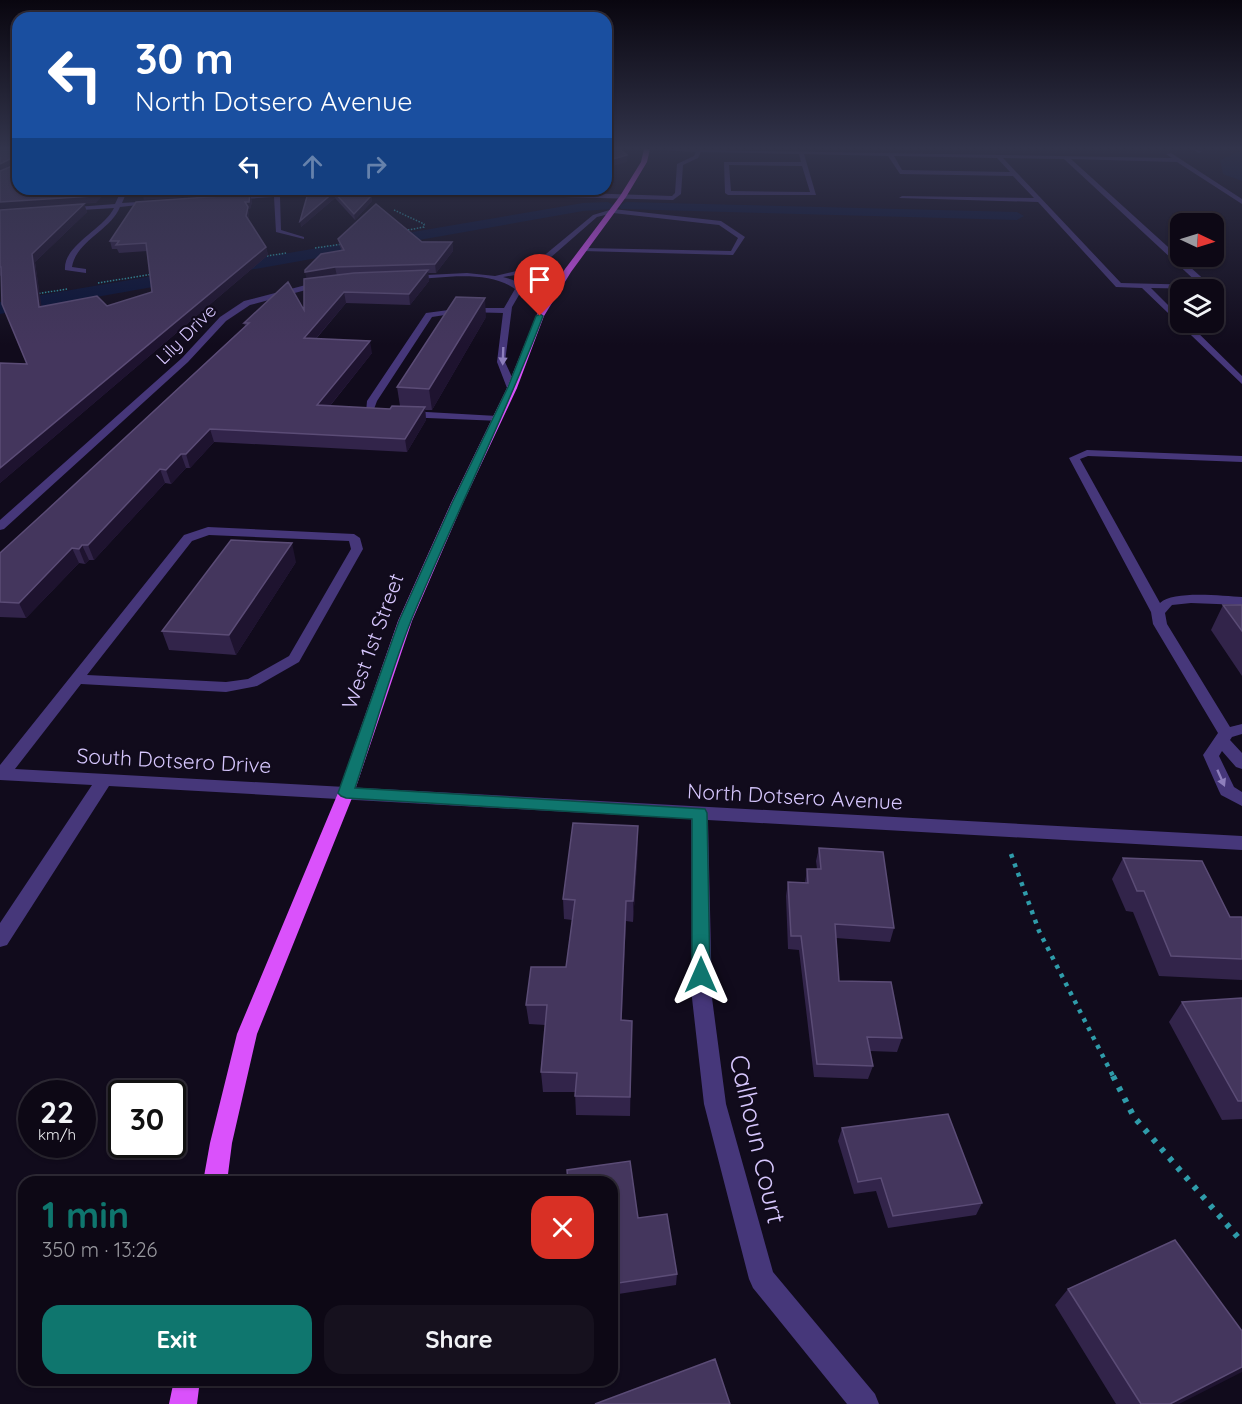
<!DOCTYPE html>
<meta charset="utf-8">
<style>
:root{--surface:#0d0815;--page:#16111e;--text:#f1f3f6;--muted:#9a9aa0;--line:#2d2934;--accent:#0f766e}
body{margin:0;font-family:Quicksand,sans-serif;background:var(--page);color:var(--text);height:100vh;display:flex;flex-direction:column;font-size:22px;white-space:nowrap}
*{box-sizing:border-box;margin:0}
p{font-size:20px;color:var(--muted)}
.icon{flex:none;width:33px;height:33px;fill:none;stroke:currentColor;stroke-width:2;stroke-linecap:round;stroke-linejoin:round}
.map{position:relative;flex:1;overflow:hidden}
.sheet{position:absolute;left:18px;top:1176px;width:600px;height:210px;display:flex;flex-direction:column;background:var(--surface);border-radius:18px;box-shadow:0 2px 4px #0004,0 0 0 2px var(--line)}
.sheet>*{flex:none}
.top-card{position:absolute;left:12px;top:12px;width:600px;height:183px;border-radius:18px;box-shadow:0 2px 4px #0004,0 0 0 2px var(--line);background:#1a4fa0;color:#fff;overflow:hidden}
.needle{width:39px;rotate:94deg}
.controls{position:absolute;left:1170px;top:213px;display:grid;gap:12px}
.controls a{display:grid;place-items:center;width:54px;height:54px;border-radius:12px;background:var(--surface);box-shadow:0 2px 4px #0004,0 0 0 2px var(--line);font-size:30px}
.speed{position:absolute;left:18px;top:1080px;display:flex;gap:12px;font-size:30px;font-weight:700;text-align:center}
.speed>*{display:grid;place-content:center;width:78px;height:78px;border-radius:50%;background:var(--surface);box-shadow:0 2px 4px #0004,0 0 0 2px var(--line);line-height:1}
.speed small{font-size:15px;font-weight:400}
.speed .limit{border:3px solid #111;border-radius:9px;background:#fff;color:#111}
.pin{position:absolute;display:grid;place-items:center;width:51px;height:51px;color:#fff;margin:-62px -26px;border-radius:50% 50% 50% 0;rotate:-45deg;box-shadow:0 0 6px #0007}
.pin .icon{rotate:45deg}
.me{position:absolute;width:66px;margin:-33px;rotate:0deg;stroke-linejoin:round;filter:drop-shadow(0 0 4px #0008)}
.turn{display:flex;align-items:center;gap:21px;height:126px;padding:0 24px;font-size:27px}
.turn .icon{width:78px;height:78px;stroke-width:2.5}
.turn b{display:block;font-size:42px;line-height:51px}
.lanes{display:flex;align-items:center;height:57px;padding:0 24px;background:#0003;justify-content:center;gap:30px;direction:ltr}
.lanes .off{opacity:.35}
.round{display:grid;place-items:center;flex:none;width:63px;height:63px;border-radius:18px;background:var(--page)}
.headline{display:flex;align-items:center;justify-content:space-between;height:102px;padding:0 24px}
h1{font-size:36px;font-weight:800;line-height:45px;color:var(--accent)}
.primary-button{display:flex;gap:12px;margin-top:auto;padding:12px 24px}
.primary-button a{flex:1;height:69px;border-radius:18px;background:var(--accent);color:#fff;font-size:24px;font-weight:800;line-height:69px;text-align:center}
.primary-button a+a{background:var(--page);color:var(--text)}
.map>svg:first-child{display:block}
.water{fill:#091237}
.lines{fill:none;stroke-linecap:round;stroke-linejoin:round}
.canal{fill:#091237;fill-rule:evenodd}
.path-far2{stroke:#2f9caa;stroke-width:1.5;stroke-dasharray:1.5 1.5;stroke-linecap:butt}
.path-far1{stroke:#2f9caa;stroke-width:4.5;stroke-dasharray:4 6;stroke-linecap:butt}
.path{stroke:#2f9caa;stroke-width:6;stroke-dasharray:4.5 8;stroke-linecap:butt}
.minor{fill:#46377a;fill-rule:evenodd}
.major{fill:#da51fb;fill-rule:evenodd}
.wall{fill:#32244a}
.shaded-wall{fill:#1e132f}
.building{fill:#44365d;stroke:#5b4c76;stroke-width:1.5}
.oneway{fill:#8e7fbc}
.route{fill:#0f766e;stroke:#0a4d48;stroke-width:1.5}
.labels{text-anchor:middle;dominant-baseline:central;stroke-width:4.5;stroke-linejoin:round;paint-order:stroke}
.far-street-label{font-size:18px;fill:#d7c7fe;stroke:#110b1c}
.street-label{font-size:21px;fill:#d7c7fe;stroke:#110b1c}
.near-street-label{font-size:26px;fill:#d7c7fe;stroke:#110b1c}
</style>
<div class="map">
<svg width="1242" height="1404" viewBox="0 0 1242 1404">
<rect width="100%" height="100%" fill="#110b1c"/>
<path class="water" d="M 1242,150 L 1242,181 L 1223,174 L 1220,160 Z"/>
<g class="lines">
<path class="canal" d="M 608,202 L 615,206 L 613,209 L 583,211 L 0,314 L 0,302 L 583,203 Z
M 626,202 L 1017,212 L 1024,216 L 1017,220 L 621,209 L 619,206 Z"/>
<path class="path-far2" d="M 394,210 L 424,224 L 424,227 L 403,231
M 315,248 L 343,244
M 261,257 L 286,253
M 98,283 L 153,274
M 36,294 L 67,289"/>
<path class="path-far1" d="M 1011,854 L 1039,931 L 1114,1078"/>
<path class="path" d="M 1113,1076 L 1134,1117 L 1242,1242"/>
<path class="minor" d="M 645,149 L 1172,158 L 1166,154 L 1171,153 L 1242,199 L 1242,204 L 1177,162 L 1071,159 L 1210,285 L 1210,289 L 1207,289 L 1151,288 L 1180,317 L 1180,322 L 1187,322 L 1242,376 L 1242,384 L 1142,288 L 1116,287 L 1038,202 L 899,198 L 902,196 L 1034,198 L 1013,176 L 900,174 L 888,156 L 804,154 L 816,195 L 728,195 L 725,193 L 724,162 L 801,162 L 799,154 L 701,152 L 698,158 L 683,165 L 681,194 L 673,200 L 350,191 L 462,189 L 672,196 L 675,193 L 677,164 L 694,156 L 696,152 ZM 894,156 L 997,158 L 1010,172 L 902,170 ZM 1003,158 L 1064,159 L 1200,285 L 1121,283 ZM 729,165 L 802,166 L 810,192 L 731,191 Z
M 1192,149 L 1202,151 L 1199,153 Z
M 122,189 L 128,189 L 122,203 L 153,201 L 156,203 L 120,207 C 110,231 76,241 72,267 L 86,269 L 86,273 L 65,270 C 63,245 103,230 114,208 L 66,211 L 64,208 L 115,204 Z
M 274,189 L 280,189 L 280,193 L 326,190 L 329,192 L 280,197 L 281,230 L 304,237 L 304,239 L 276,232 L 274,197 L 230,200 L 227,198 L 274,193 Z
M 613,209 L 721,221 L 745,237 L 733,255 L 582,251 L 584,248 L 731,251 L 738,238 L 719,225 L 613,213 L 597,217 L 534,272 L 503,277 L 513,280 L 523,288 L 512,307 L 505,362 L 517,388 L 515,390 L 507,388 L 497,362 L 503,313 L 464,312 L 432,317 L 377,401 L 374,409 L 497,416 L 502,419 L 501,421 L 378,416 L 366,412 L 367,401 L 426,313 L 464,308 L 504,308 L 515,289 C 487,269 441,278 409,280 L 406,280 L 406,276 L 467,273 L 495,276 L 529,268 L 593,215 Z
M 325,280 L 328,280 L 328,284 L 250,305 L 226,321 L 188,362 L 4,529 L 0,530 L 0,520 L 182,358 L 220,317 L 244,301 Z
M 1087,450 L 1242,456 L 1242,462 L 1088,456 L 1080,459 L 1160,603 C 1173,590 1223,596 1242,597 L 1242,605 L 1191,603 L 1172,605 L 1165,613 L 1167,624 L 1230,727 L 1242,724 L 1242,734 L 1232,737 L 1230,740 L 1242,753 L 1242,769 L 1236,767 L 1222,751 L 1219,756 L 1234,787 L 1242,792 L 1242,806 L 1221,795 L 1219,791 L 1203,755 L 1218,733 L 1153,624 L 1151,612 L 1069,458 Z
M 208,527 L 354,534 L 360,538 L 363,549 L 299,662 L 257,686 L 226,692 L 81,684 L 15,769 L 1242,836 L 1242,850 L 708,820 L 712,998 L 726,1104 L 773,1272 L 875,1394 L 879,1404 L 847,1404 L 753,1288 L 749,1279 L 704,1104 L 692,998 L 691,819 L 109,786 L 7,945 L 0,947 L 0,923 L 92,785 L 0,780 L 0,765 L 184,535 ZM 209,535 L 349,541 L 351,549 L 289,656 L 248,679 L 226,682 L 87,675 L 192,541 Z"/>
<path class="major" d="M 644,149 L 650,149 L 647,162 L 626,197 L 571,272 L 544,316 L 517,388 L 463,503 L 412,621 L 354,793 L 257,1034 L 232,1143 L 227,1182 L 203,1182 L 210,1143 L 237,1034 L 338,793 L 398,621 L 451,503 L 507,388 L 536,316 L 565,269 L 620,196 L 641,162 Z
M 174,1380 L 200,1380 L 197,1404 L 169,1404 Z"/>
</g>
<path class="wall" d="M 371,190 L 372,201 L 355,220 L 335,198 L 301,227 L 308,193 Z
M 250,194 L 252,202 L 250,209 L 248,209 L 249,215 L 248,220 L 266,247 L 268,255 L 0,483 L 0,363 L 27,364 L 2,275 L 0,276 L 0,210 L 84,204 L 87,212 L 35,262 L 41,306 L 107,306 L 152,292 L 147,251 L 119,253 L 117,249 L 112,249 L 110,241 Z
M 338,239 L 452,242 L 453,251 L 436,273 L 428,273 L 429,281 L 410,305 L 346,303 L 316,339 L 372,353 L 330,406 L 390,409 L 400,406 L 397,387 L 486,317 L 432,410 L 425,410 L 426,420 L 407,452 L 214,442 L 190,468 L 186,468 L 171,484 L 165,483 L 94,560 L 89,560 L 85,564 L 79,563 L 26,618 L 0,617 L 0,553 L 46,511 L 245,326 L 244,323 L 304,310 L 306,279 L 342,251 L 340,247 Z
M 296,562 L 236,655 L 169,650 L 162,631 Z
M 1223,605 L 1242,605 L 1242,676 L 1211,630 Z
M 638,847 L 633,922 L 626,921 L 621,1020 L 632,1021 L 630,1116 L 576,1115 L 575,1092 L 543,1092 L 541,1072 L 545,1025 L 529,1024 L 526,1005 L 566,967 L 572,920 L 564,919 L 563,899 Z
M 819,848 L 894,928 L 890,942 L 836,938 L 839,981 L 902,1038 L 897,1052 L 870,1051 L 873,1066 L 868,1079 L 814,1077 L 799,950 L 788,949 L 786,896 L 788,882 L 805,883 L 807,869 L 817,869 L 816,861 Z
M 1123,858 L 1230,917 L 1242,917 L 1242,980 L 1159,976 L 1133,912 L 1126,911 L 1112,879 Z
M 1242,998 L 1242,1119 L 1222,1120 L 1169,1022 L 1182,1002 Z
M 842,1128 L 982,1203 L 976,1215 L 888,1228 L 876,1191 L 854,1194 L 838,1141 Z
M 612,1182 L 677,1274 L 676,1285 L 612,1295 Z
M 1068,1289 L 1179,1404 L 1116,1404 L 1055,1305 Z"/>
<path class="shaded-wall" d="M 627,155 L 627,162 L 606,168 L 606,161 Z
M 16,156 L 18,163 L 0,172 L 0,164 Z
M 100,189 L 109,189 L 96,203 L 0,209 L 0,202 Z
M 205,189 L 255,189 L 254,193 L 144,200 L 142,193 Z
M 371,190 L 372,201 L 355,220 L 354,214 Z
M 334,192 L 335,198 L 301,227 L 300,221 Z
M 250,194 L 252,202 L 250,209 L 248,209 L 249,215 L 248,223 L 246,216 L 245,202 Z
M 84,204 L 87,212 L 35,262 L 43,316 L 39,307 L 32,254 Z
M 452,242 L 453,251 L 436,273 L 435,264 Z
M 266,247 L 268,255 L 0,483 L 0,468 Z
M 335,267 L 337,276 L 307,281 L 305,272 Z
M 428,270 L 429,281 L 410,305 L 409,294 Z
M 344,292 L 346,303 L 306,350 L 304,338 Z
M 485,298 L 486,317 L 432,410 L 429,389 Z
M 370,341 L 372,353 L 320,418 L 317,405 Z
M 425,407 L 426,420 L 407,452 L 405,439 Z
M 210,429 L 214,442 L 190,468 L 186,454 Z
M 181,454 L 186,468 L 171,484 L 166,470 Z
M 160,469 L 165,483 L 94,560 L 88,545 Z
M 292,543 L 296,562 L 236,655 L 229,635 Z
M 82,545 L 89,560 L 85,564 L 79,549 Z
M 72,548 L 79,563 L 26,618 L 19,603 Z
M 638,826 L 638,847 L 633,922 L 633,901 Z
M 626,901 L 626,921 L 621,1040 L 621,1020 Z
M 1242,1367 L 1242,1372 L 1179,1404 L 1170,1404 Z"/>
<path class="building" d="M 0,149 L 18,149 L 18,189 L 100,189 L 93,196 L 0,202 L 0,171 L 17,164 L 16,156 L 0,164 Z
M 606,149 L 619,149 L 627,155 L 606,161 Z
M 145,189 L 205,189 L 142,193 Z
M 371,190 L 371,196 L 354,214 L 334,192 L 300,221 L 308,193 Z
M 250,194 L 249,202 L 245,202 L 248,207 L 246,216 L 266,247 L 0,468 L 0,363 L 27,364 L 2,304 L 1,267 L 0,267 L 0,210 L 84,204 L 32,254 L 39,307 L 97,296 L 107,306 L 152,292 L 146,243 L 116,245 L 119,241 L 110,241 L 136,202 Z
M 376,204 L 422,242 L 452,242 L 435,264 L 335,267 L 305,272 L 305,270 L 321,254 L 344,250 L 338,239 Z
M 428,270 L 409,294 L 344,292 L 304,338 L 370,341 L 317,405 L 390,409 L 392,406 L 425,407 L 405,439 L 210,429 L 186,454 L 181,454 L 166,470 L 160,469 L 88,545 L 82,545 L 79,549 L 72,548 L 19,603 L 0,602 L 0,553 L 46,511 L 249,323 L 244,323 L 288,282 L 304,310 L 304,279 L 354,273 Z
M 456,297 L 485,298 L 429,389 L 397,387 Z
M 231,540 L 292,543 L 229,635 L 162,631 Z
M 1223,605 L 1242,605 L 1242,631 Z
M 573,823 L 638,826 L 633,901 L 626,901 L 621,1020 L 632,1021 L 630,1097 L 575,1096 L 577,1073 L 541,1072 L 547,1005 L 526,1005 L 531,967 L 566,967 L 575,900 L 563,899 Z
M 819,848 L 883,852 L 894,928 L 835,924 L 839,981 L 891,982 L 902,1038 L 867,1037 L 873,1066 L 817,1064 L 801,936 L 791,936 L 788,882 L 808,883 L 807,869 L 821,869 Z
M 1123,858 L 1202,861 L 1230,917 L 1242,917 L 1242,959 L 1171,956 L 1144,891 L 1137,891 Z
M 1242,998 L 1242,1101 L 1238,1101 L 1182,1002 Z
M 948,1114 L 982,1203 L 893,1216 L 881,1178 L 858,1182 L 842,1128 Z
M 630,1161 L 638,1218 L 667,1214 L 677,1274 L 612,1284 L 612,1182 L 568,1182 L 567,1170 Z
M 1175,1240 L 1242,1331 L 1242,1367 L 1170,1404 L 1141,1404 L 1068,1289 Z
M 715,1359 L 730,1404 L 595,1404 Z"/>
<defs><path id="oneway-solid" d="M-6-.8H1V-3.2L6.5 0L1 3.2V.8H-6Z" transform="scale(1.5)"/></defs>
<g class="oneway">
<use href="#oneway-solid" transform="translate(503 356) rotate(92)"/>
<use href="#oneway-solid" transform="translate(1221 778) rotate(66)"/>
</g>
<linearGradient id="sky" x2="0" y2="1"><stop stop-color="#09060f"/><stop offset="0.43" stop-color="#32344b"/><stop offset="1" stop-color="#32344b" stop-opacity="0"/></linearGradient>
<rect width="1242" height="345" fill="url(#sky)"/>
<path class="route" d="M 540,314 L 543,316 C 504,419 454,517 412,618 C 390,673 374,732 355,788 L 705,809 L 707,813 L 710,975 L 708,981 L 701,983 L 695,981 L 692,975 L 692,819 L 346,798 L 341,796 L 338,793 L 399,621 L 452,503 L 508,387 L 536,316 Z"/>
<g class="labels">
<g class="far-street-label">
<text transform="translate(186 334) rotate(-45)">Lily Drive</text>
</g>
<g class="street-label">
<text transform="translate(372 641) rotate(-70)">West 1st Street</text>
<text transform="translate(174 760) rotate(3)">South Dotsero Drive</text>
<text transform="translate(795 796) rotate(3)">North Dotsero Avenue</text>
</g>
<g class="near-street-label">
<text transform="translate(758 1139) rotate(77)">Calhoun Court</text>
</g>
</g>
</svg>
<div class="controls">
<a><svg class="needle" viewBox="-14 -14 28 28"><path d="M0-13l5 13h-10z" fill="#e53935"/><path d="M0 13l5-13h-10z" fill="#9a9aa0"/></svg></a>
<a><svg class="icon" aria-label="layers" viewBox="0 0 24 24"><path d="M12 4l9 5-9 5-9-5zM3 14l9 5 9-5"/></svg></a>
</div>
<div class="speed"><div>22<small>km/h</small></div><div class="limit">30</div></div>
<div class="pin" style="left:540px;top:316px;background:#d93025"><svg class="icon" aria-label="arrive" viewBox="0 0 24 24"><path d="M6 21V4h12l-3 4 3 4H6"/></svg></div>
<svg class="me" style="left:701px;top:975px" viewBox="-20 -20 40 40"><path d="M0-17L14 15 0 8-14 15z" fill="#0f766e" stroke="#fff" stroke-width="4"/></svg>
<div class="top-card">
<div class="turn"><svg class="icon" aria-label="left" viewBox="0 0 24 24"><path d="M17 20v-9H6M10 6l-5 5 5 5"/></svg><div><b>30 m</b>North Dotsero Avenue</div></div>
<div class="lanes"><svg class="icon" aria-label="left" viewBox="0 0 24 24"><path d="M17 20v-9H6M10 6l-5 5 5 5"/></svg><svg class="icon off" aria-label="ahead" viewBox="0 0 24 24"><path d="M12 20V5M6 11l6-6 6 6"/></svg><svg class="icon off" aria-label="right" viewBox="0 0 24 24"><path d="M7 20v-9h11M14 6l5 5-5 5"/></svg></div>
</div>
<section class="sheet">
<div class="headline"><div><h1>1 min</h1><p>350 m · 13:26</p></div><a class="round" style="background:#d93025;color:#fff"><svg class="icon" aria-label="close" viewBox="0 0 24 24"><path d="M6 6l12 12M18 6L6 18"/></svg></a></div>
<div class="primary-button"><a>Exit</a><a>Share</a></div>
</section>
</div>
